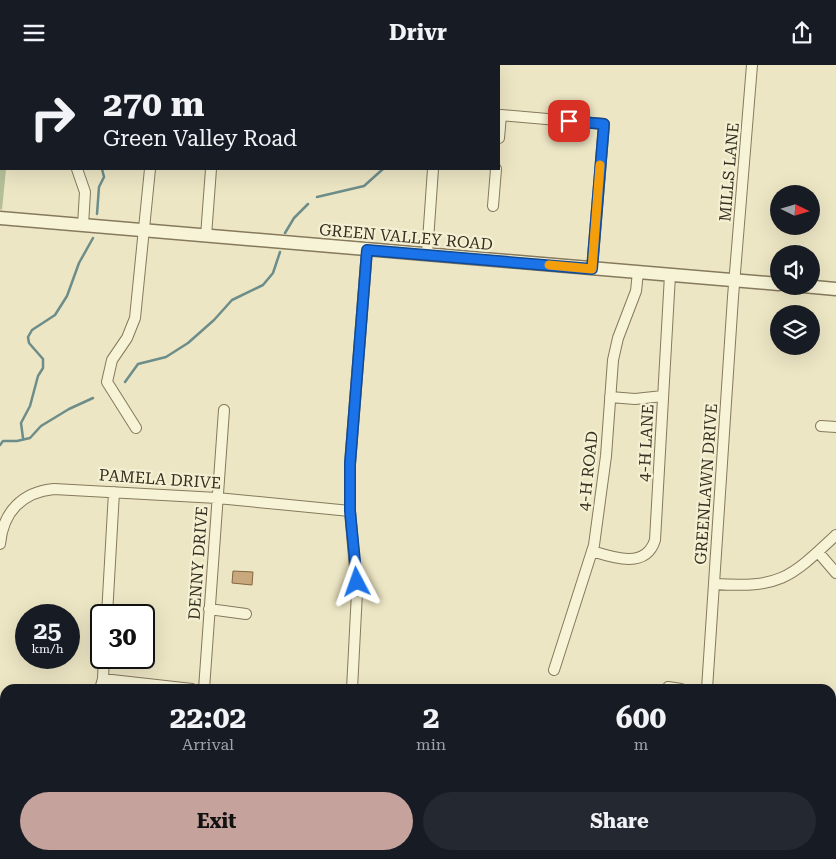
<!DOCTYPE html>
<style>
:root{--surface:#171b24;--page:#242831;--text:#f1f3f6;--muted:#9ea1a6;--accent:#c6a29c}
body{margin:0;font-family:"Roboto Serif",serif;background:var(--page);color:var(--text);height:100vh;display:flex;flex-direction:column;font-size:19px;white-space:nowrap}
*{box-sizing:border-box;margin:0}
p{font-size:16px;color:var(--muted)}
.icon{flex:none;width:28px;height:28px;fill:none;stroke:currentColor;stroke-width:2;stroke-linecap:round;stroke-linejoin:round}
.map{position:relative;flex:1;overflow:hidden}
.panel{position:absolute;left:0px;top:619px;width:836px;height:176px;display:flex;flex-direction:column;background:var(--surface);border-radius:15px 15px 0 0;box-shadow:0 5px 20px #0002}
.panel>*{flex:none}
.hud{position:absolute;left:0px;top:0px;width:500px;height:105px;box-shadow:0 5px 20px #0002;background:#171b24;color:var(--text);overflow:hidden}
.needle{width:32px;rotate:95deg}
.fabs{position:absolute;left:770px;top:120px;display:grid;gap:10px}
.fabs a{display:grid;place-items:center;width:50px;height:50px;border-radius:50%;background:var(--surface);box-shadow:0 5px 20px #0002;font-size:25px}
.speed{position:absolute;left:15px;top:539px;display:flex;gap:10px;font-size:25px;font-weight:700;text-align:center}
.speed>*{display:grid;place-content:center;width:65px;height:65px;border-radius:50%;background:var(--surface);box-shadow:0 5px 20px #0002;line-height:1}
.speed small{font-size:12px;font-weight:400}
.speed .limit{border:2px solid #111;border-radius:8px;background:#fff;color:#111}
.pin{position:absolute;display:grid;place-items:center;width:42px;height:42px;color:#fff;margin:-21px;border-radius:10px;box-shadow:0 2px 8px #0006}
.me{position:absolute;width:55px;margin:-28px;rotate:356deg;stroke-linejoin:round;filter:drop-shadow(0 0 4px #0008)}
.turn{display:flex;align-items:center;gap:18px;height:105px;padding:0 20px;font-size:22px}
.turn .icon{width:65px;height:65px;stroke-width:2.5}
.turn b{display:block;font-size:35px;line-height:42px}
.eta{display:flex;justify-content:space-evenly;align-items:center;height:85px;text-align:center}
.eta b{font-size:30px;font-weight:700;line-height:35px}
.button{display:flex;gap:10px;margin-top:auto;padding:10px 20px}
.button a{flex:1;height:58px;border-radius:30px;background:var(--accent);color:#111;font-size:20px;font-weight:700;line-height:58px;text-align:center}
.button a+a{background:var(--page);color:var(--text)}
header{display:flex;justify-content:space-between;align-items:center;height:65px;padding:0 20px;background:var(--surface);font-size:22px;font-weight:700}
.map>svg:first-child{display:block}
.green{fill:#bcc999}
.cemetery{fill:#b4bf98}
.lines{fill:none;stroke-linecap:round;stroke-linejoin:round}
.stream{stroke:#6d8d8a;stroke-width:2.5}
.building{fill:#c8a87c;stroke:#836743}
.minor-casing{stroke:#86795c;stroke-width:12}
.tertiary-casing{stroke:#86795c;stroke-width:15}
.minor{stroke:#f7f3d7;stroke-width:10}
.tertiary{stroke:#f7f3d7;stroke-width:12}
.route-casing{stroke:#114b97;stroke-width:12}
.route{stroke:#1a73e8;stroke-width:9}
.slow{stroke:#f59e0b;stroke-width:9}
.labels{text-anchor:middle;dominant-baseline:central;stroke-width:4.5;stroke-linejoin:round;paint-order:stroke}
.street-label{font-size:16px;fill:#362e1f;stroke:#f4f0d3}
</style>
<header><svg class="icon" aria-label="menu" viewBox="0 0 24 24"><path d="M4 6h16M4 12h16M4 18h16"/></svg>Drivr<svg class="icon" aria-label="share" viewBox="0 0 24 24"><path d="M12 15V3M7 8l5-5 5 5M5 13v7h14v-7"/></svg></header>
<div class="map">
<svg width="836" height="794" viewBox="0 0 836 794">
<rect width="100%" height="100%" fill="#ece6c4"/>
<path class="green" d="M 831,692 L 836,692 L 836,794 L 719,794 L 717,790 L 831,790 Z"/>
<path class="cemetery" d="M 0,0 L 15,0 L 1,1 L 1,104 L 6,104 L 2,145 L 0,144 Z"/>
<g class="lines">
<path class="stream" d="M 109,1 L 109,0
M 317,132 L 364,121 L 383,104
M 97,149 L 99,122 L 104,112 L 102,104
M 285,168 L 294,153 L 308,139
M 125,317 L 138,299 L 166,292 L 188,278 L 214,255 L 232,235 L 263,220 L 273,208 L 280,187
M 23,373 L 21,358 L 30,341 L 38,311 L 43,303 L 43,294 L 29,278 L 28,272 L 32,265 L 55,250 L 67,231 L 79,198 L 93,173
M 0,380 L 3,376 L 17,376 L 30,373 L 41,361 L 69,344 L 93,333
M 0,716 L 5,716
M 831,765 L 836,766"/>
</g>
<path class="building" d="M 233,506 L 253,507 L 252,520 L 232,518 Z"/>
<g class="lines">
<defs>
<path id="minor" d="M 346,0 L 347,1
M 59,1 L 60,0
M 158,1 L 158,0
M 441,1 L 441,0
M 499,73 L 501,50 L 604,59 L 592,204
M 77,104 L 85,127 L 83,160
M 493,141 L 496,104
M 206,171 L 211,104
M 427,190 L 433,104
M 610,332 L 635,334 L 663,331
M 821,361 L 836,362
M 136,363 L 107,317 L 112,295 L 127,273 L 135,253 L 150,104
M 0,479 C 3,447 22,427 54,424 L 217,433 L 350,446
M 592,486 C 614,493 646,504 655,475 L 670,210
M 818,487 L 836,508
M 715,519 C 780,523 789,514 836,470
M 209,544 L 246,549
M 107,550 L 114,427
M 554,605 L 594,480 L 606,391 L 613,295 L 618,273 L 636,226 L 638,207
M 103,614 L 104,592
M 668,622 L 681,624
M 100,624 L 103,614 L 192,624
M 204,624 L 224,345
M 352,624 L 357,527 L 350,446 L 350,399 L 367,185
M 707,624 L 733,232 L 752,0
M 831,638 L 836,639
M 0,657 L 5,657"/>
<path id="tertiary" d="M 0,153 L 779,219
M 803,221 L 836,224"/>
</defs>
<use href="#minor" class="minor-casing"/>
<use href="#tertiary" class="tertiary-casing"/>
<use href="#minor" class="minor"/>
<use href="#tertiary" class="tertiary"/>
</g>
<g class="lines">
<defs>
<path id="route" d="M 357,517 L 350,446 L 350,399 L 367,185 L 592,204 L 604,59 L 569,56"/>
</defs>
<use href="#route" class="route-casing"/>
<use href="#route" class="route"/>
<path class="slow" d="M 549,200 L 592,204 L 600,100"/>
</g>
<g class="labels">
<g class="street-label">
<text transform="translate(729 107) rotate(-85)">MILLS LANE</text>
<text transform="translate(406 172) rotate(5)">GREEN VALLEY ROAD</text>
<text transform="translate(646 378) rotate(-87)">4-H LANE</text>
<text transform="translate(588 406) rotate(-84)">4-H ROAD</text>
<text transform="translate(160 414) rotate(4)">PAMELA DRIVE</text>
<text transform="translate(706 419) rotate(-86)">GREENLAWN DRIVE</text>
<text transform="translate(198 498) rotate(-86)">DENNY DRIVE</text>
</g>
</g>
</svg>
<div class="fabs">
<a><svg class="needle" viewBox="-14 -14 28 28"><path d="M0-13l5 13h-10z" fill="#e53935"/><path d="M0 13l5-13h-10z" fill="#9ea1a6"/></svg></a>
<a><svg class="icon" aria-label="sound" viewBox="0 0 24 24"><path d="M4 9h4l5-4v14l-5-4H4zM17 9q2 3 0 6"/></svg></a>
<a><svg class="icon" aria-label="layers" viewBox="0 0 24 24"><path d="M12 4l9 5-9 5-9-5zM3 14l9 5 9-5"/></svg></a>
</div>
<div class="speed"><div>25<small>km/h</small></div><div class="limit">30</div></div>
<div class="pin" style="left:569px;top:56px;background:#d93025"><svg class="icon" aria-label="arrive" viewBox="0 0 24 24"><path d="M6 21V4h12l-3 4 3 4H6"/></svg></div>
<svg class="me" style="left:357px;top:517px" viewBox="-20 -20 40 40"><path d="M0-17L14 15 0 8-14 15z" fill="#1a73e8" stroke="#fff" stroke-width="4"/></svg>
<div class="hud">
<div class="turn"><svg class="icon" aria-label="right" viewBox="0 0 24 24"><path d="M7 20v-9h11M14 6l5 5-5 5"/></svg><div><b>270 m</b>Green Valley Road</div></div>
</div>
<section class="panel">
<div class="eta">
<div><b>22:02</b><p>Arrival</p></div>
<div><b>2</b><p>min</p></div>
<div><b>600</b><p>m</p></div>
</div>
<div class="button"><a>Exit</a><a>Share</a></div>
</section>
</div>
